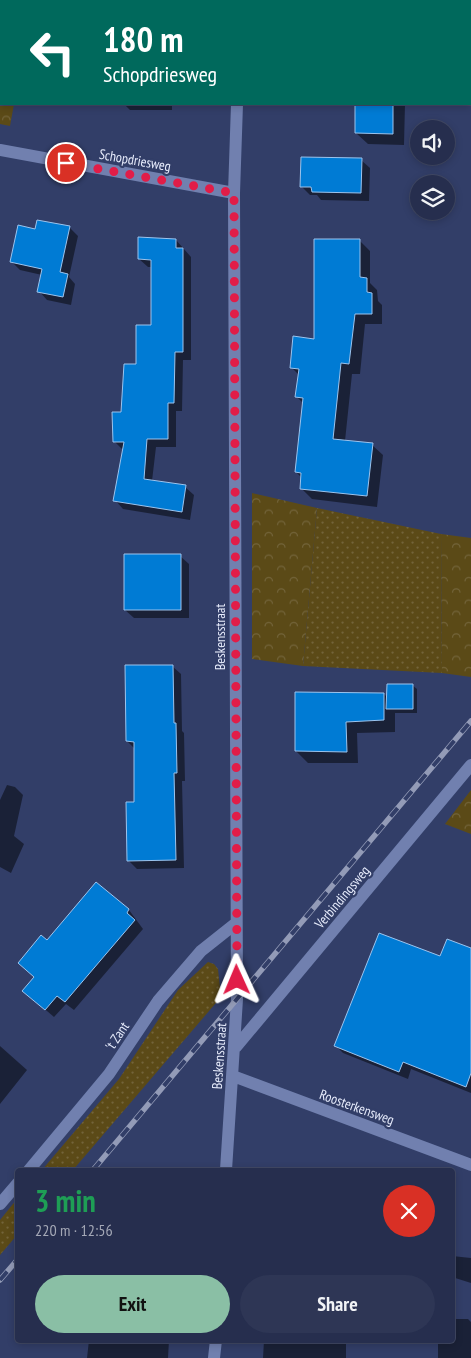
<!DOCTYPE html>
<meta charset="utf-8">
<style>
:root{--surface:#262e4e;--page:#2e3655;--text:#f1f3f6;--muted:#a4a8b6;--line:#424a66;--accent:#8abfa5}
body{margin:0;font-family:"PT Sans Narrow",sans-serif;background:var(--page);color:var(--text);height:100vh;display:flex;flex-direction:column;font-size:19px;white-space:nowrap}
*{box-sizing:border-box;margin:0}
p{font-size:16px;color:var(--muted)}
.icon{flex:none;width:28px;height:28px;fill:none;stroke:currentColor;stroke-width:2;stroke-linecap:round;stroke-linejoin:round}
.map{position:relative;flex:1;overflow:hidden}
.details{position:absolute;left:15px;top:1168px;width:440px;height:175px;display:flex;flex-direction:column;background:var(--surface);border-radius:5px;box-shadow:0 2px 8px #0003,0 0 0 1px var(--line)}
.details>*{flex:none}
.guide{position:absolute;left:0px;top:0px;width:471px;height:105px;box-shadow:0 2px 8px #0003,0 0 0 1px var(--line);background:#00695c;color:#fff;overflow:hidden}
.tools{position:absolute;left:410px;top:120px;display:grid;gap:10px}
.tools a{display:grid;place-items:center;width:45px;height:45px;border-radius:50%;background:var(--surface);box-shadow:0 2px 8px #0003,0 0 0 1px var(--line);font-size:25px}
.pin{position:absolute;display:grid;place-items:center;width:42px;height:42px;color:#fff;margin:-21px;border:2px solid #fff;border-radius:50%;box-shadow:0 1px 5px #0007}
.me{position:absolute;width:55px;margin:-28px;rotate:359deg;stroke-linejoin:round;filter:drop-shadow(0 0 4px #0008)}
.turn{display:flex;align-items:center;gap:18px;height:105px;padding:0 20px;font-size:22px}
.turn .icon{width:65px;height:65px;stroke-width:2.5}
.turn b{display:block;font-size:35px;line-height:42px}
.round{display:grid;place-items:center;flex:none;width:52px;height:52px;border-radius:26px;background:var(--page)}
.headline{display:flex;align-items:center;justify-content:space-between;height:85px;padding:0 20px}
h1{font-size:30px;font-weight:700;line-height:38px;color:#1e9e55}
.action{display:flex;gap:10px;margin-top:auto;padding:10px 20px}
.action a{flex:1;height:58px;border-radius:30px;background:var(--accent);color:#111;font-size:20px;font-weight:700;line-height:58px;text-align:center}
.action a+a{background:var(--page);color:var(--text)}
.map>svg:first-child{display:block}
.grass{fill:url(#grass-dots)}
.forest{fill:url(#forest-crowns)}
.shadow{fill:#0007}
.building{fill:#007bd4;stroke:#9cc4ee}
.lines{fill:none;stroke-linecap:round;stroke-linejoin:round}
.minor{stroke:#7180af;stroke-width:12}
.rail-casing{stroke:#939bb7;stroke-width:5.5}
.rail{stroke:#323e68;stroke-width:4;stroke-dasharray:11;stroke-linecap:butt}
.route{stroke:#e11d48;stroke-width:9;stroke-dasharray:0 16.2}
.labels{text-anchor:middle;dominant-baseline:central;stroke-width:4.5;stroke-linejoin:round;paint-order:stroke}
.street-label{font-size:14px;fill:#e7ecfc;stroke:#323e68}
</style>
<div class="map">
<svg width="471" height="1358" viewBox="0 0 471 1358">
<defs>
<pattern id="grass-dots" width="8" height="8" patternUnits="userSpaceOnUse" patternTransform="scale(1.25)"><rect width="8" height="8" fill="#5b4a17"/><path d="M2 2h.1M6 6h.1" fill="none" stroke="#73643a" stroke-width="1.8" stroke-linecap="round"/></pattern>
<pattern id="forest-crowns" width="20" height="18" patternUnits="userSpaceOnUse" patternTransform="scale(1.25)"><rect width="20" height="18" fill="#5b4a17"/><path d="M2 6a3 3 0 1 1 6 0M12 15a3 3 0 1 1 6 0" fill="none" stroke="#73643a"/></pattern>
</defs>
<rect width="100%" height="100%" fill="#323e68"/>
<path class="grass" d="M 317,508 L 441,534 L 442,673 L 303,666 Z
M 208,962 L 214,964 L 218,969 L 221,997 L 73,1170 L 42,1170 L 119,1079 L 178,990 Z
M 17,1199 L 17,1235 L 0,1255 L 0,1220 Z"/>
<path class="forest" d="M 0,0 L 37,0 L 1,1 L 1,104 L 14,104 L 10,126 L 0,124 Z
M 252,493 L 317,508 L 303,666 L 252,659 Z
M 441,534 L 471,538 L 471,677 L 442,673 Z
M 471,790 L 471,834 L 445,824 Z"/>
<path class="shadow" d="M 124,104 L 172,104 L 172,110 L 130,110 Z
M 356,104 L 405,104 L 404,145 L 368,144 L 356,133 Z
M 361,160 L 370,168 L 369,201 L 321,200 L 317,195 L 310,195 L 302,187 Z
M 69,227 L 78,236 L 69,277 L 75,284 L 71,305 L 47,300 L 39,291 L 42,275 L 20,270 L 11,261 Z
M 176,240 L 191,257 L 191,360 L 183,360 L 182,411 L 176,411 L 176,447 L 156,447 L 152,481 L 185,487 L 194,495 L 190,520 L 123,509 L 115,500 L 123,450 L 114,441 L 137,366 L 153,326 L 152,267 L 148,267 L 139,259 Z
M 359,240 L 370,251 L 370,283 L 377,290 L 378,301 L 382,305 L 382,324 L 365,324 L 360,374 L 352,374 L 345,441 L 372,445 L 383,455 L 377,507 L 312,499 L 301,488 L 302,478 L 296,472 L 304,404 L 297,397 L 299,375 L 291,367 L 315,340 Z
M 180,556 L 189,564 L 189,618 L 134,618 L 125,610 Z
M 172,666 L 181,674 L 182,731 L 184,733 L 185,781 L 182,781 L 184,868 L 137,869 L 128,860 L 136,804 L 136,750 L 127,741 Z
M 412,685 L 417,689 L 417,713 L 395,713 L 395,732 L 357,733 L 358,763 L 308,763 L 296,751 L 384,694 L 388,698 Z
M 7,785 L 15,787 L 23,795 L 14,836 L 24,844 L 11,873 L 0,867 L 0,800 Z
M 96,884 L 129,910 L 143,929 L 74,1010 L 66,1004 L 54,1017 L 33,999 L 35,978 L 47,942 Z
M 471,954 L 471,1093 L 411,1069 L 408,1079 L 343,1053 L 335,1045 L 441,957 Z
M 0,1046 L 27,1070 L 0,1104 Z
M 452,1256 L 471,1258 L 471,1283 L 452,1277 Z
M 452,1319 L 468,1319 L 471,1322 L 471,1358 L 438,1358 L 438,1340 L 452,1340 Z
M 89,1340 L 169,1340 L 168,1358 L 87,1358 Z
M 264,1340 L 346,1340 L 346,1358 L 263,1358 Z"/>
<path class="building" d="M 355,104 L 393,104 L 393,134 L 355,133 Z
M 301,157 L 362,158 L 361,193 L 312,192 L 311,187 L 300,187 Z
M 37,220 L 70,226 L 60,272 L 68,274 L 63,297 L 37,292 L 42,269 L 10,262 L 18,225 L 35,229 Z
M 138,237 L 176,239 L 176,248 L 183,248 L 183,352 L 175,352 L 174,403 L 168,403 L 168,439 L 147,439 L 144,479 L 186,485 L 182,512 L 113,501 L 124,442 L 113,442 L 112,412 L 121,412 L 124,364 L 136,364 L 136,325 L 151,325 L 151,260 L 138,259 Z
M 314,239 L 360,239 L 360,277 L 367,278 L 367,292 L 372,293 L 372,314 L 355,314 L 349,364 L 341,363 L 333,439 L 373,443 L 367,496 L 300,489 L 301,473 L 295,472 L 303,398 L 295,397 L 299,369 L 290,368 L 293,336 L 314,339 Z
M 124,554 L 181,554 L 181,610 L 124,610 Z
M 125,665 L 173,665 L 174,723 L 176,723 L 177,773 L 174,773 L 176,860 L 127,861 L 126,802 L 134,802 L 134,742 L 126,741 Z
M 387,684 L 413,684 L 413,709 L 386,709 Z
M 295,692 L 384,693 L 384,720 L 346,722 L 347,752 L 295,751 Z
M 96,882 L 129,909 L 127,913 L 135,920 L 65,1002 L 57,996 L 45,1010 L 22,991 L 34,977 L 18,963 L 41,935 L 47,940 Z
M 379,933 L 440,956 L 447,939 L 471,948 L 471,1073 L 466,1087 L 403,1062 L 399,1072 L 334,1046 Z"/>
<g class="lines">
<path class="minor" d="M 240,1 L 240,0
M 0,150 L 234,193
M 236,1047 L 471,765
M 233,1076 L 471,1165
M 29,1170 L 109,1074 L 158,1001 L 201,951 L 235,924
M 226,1170 L 237,999 L 234,193 L 237,104
M 0,1204 L 18,1183
M 214,1358 L 216,1340"/>
<defs>
<path id="rail" d="M 93,1170 L 471,721
M 0,1280 L 18,1259"/>
</defs>
<use href="#rail" class="rail-casing"/>
<use href="#rail" class="rail"/>
</g>
<g class="lines">
<path class="route" d="M 66,163 L 234,193 L 237,980"/>
</g>
<g class="labels">
<g class="street-label">
<text transform="translate(135 160) rotate(10)">Schopdriesweg</text>
<text transform="translate(220 637) rotate(-90)">Beskensstraat</text>
<text transform="translate(342 897) rotate(-50)">Verbindingsweg</text>
<text transform="translate(117 1036) rotate(-56)">'t Zant</text>
<text transform="translate(219 1056) rotate(-86)">Beskensstraat</text>
<text transform="translate(357 1107) rotate(20)">Roosterkensweg</text>
</g>
</g>
</svg>
<div class="tools">
<a><svg class="icon" aria-label="sound" viewBox="0 0 24 24"><path d="M4 9h4l5-4v14l-5-4H4zM17 9q2 3 0 6"/></svg></a>
<a><svg class="icon" aria-label="layers" viewBox="0 0 24 24"><path d="M12 4l9 5-9 5-9-5zM3 14l9 5 9-5"/></svg></a>
</div>
<div class="pin" style="left:66px;top:163px;background:#d93025"><svg class="icon" aria-label="arrive" viewBox="0 0 24 24"><path d="M6 21V4h12l-3 4 3 4H6"/></svg></div>
<svg class="me" style="left:237px;top:980px" viewBox="-20 -20 40 40"><path d="M0-17L14 15 0 8-14 15z" fill="#e11d48" stroke="#fff" stroke-width="4"/></svg>
<div class="guide">
<div class="turn"><svg class="icon" aria-label="left" viewBox="0 0 24 24"><path d="M17 20v-9H6M10 6l-5 5 5 5"/></svg><div><b>180 m</b>Schopdriesweg</div></div>
</div>
<section class="details">
<div class="headline"><div><h1>3 min</h1><p>220 m · 12:56</p></div><a class="round" style="background:#d93025;color:#fff"><svg class="icon" aria-label="close" viewBox="0 0 24 24"><path d="M6 6l12 12M18 6L6 18"/></svg></a></div>
<div class="action"><a>Exit</a><a>Share</a></div>
</section>
</div>
